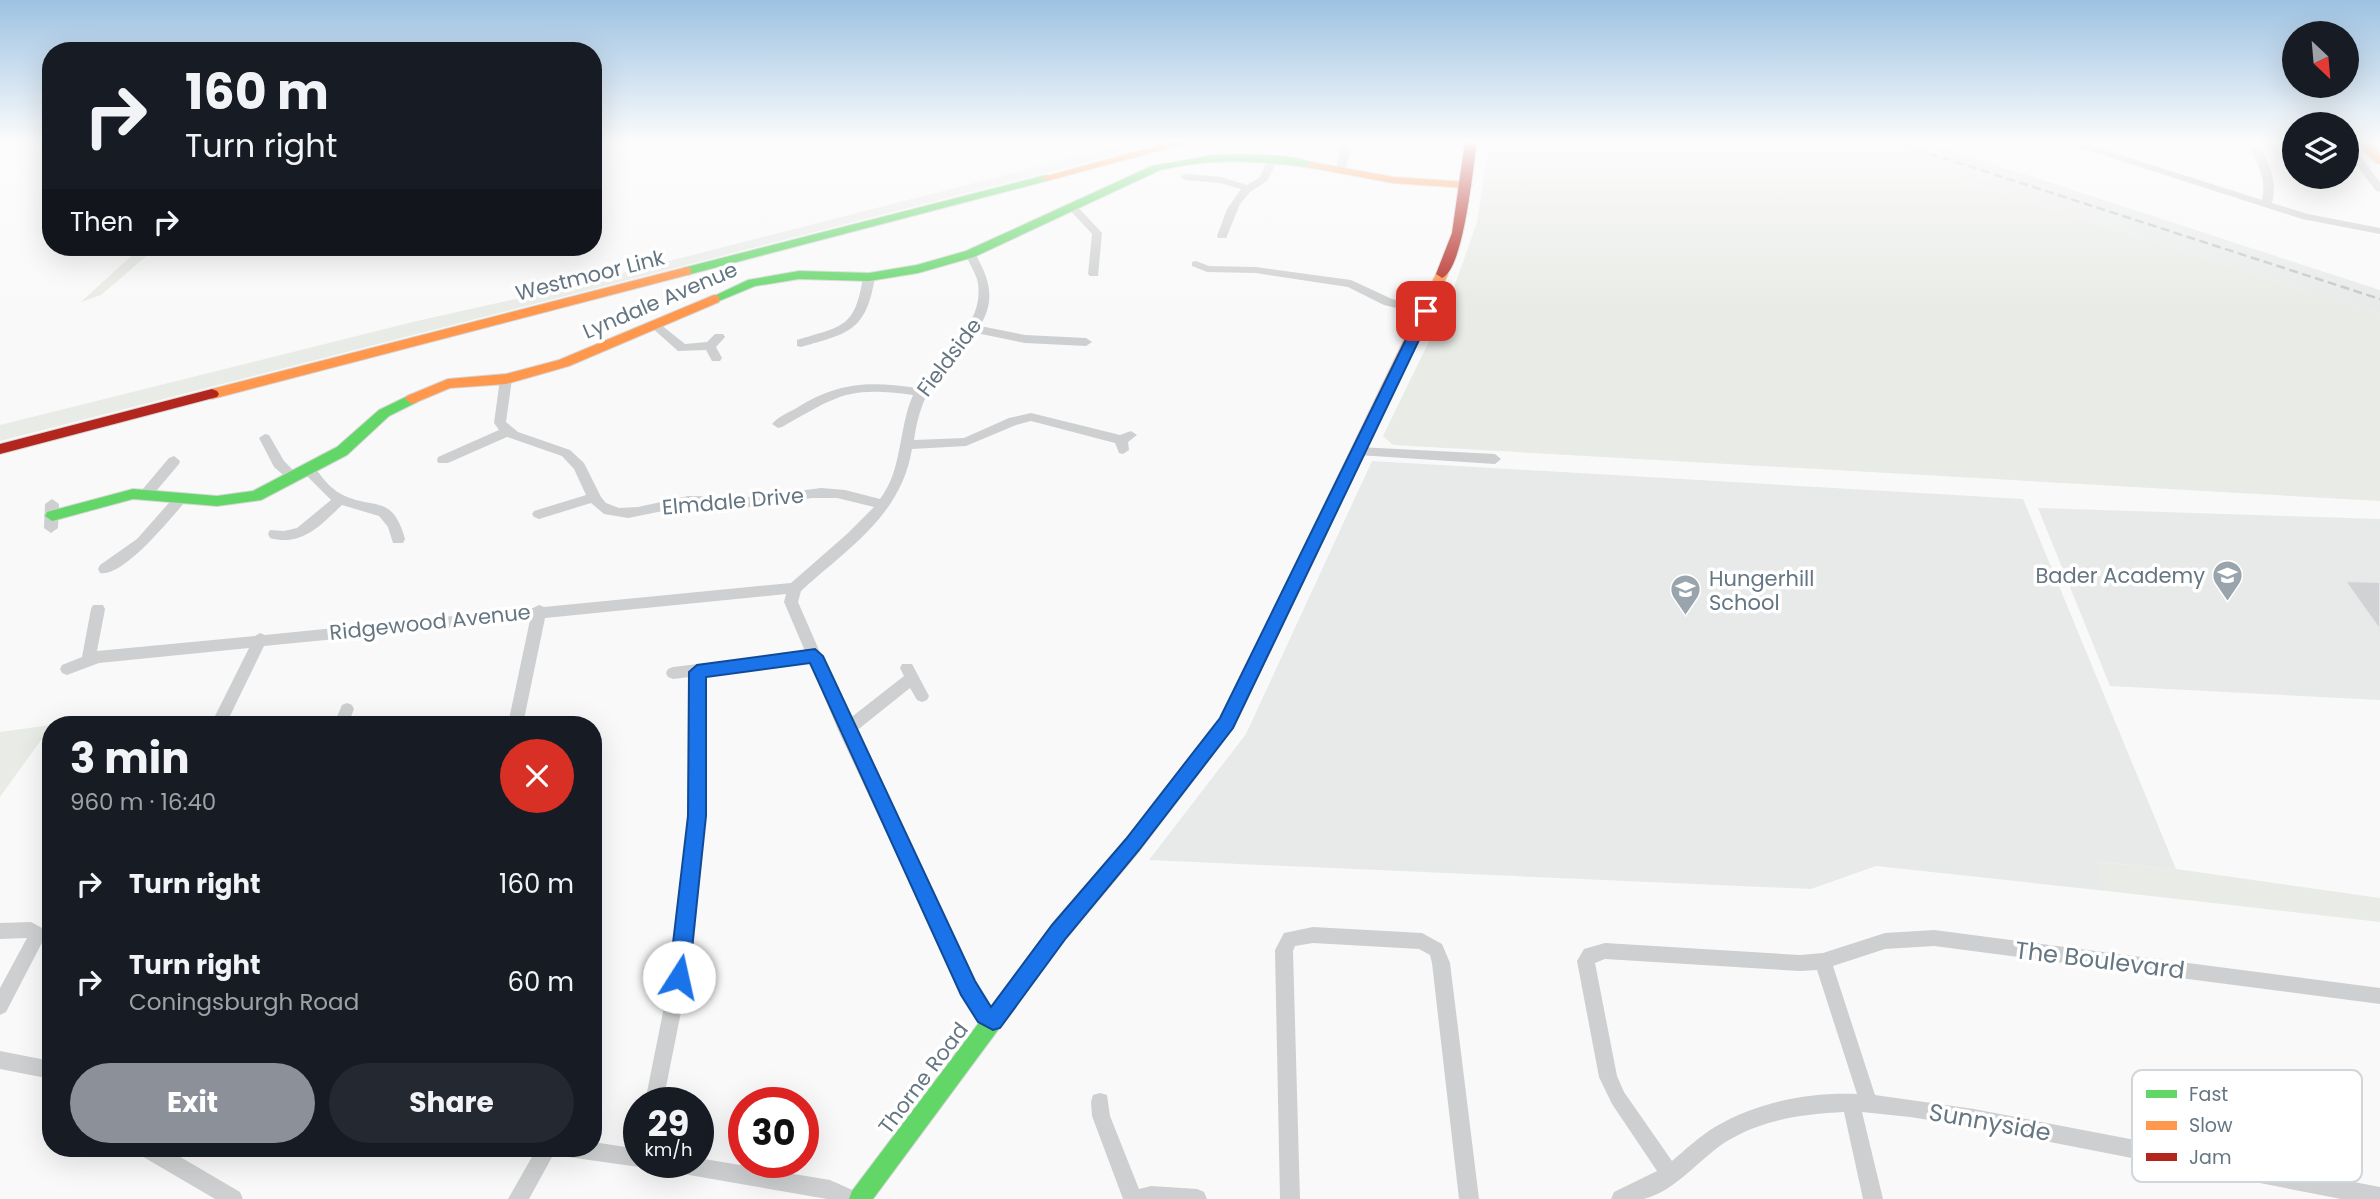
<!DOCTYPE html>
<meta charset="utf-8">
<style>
:root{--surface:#171b24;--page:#242831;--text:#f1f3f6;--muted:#9ea1a6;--accent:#8c9099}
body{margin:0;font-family:Poppins,sans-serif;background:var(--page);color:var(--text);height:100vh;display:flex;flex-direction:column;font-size:26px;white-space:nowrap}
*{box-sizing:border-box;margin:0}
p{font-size:23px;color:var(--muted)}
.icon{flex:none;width:38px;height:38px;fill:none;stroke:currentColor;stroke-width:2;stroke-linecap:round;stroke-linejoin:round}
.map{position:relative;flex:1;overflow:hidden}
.drawer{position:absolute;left:42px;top:716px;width:560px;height:441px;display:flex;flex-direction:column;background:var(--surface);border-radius:28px;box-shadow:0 7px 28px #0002}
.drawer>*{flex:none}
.top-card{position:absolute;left:42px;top:42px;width:560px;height:214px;border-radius:28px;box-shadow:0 7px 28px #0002;background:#171b24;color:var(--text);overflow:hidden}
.needle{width:46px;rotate:154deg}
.fabs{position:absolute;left:2282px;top:21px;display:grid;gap:14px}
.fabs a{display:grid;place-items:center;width:77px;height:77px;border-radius:50%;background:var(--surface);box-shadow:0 7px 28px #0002;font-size:35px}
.speed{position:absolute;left:623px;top:1087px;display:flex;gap:14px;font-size:35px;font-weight:700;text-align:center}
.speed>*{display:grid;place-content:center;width:91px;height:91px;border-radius:50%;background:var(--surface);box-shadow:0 7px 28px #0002;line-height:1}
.speed small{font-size:18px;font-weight:400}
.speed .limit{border:10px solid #d22;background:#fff;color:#111}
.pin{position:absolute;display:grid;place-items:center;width:60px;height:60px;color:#fff;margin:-30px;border-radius:14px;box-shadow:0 4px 10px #0006}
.me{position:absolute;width:77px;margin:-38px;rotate:10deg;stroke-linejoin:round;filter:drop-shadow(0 0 5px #0008)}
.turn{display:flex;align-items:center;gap:24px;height:147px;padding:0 28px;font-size:32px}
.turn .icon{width:91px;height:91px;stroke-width:2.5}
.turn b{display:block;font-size:49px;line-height:60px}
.then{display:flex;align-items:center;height:66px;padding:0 28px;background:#0003;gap:14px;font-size:26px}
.round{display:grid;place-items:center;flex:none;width:74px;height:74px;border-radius:37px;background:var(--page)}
.headline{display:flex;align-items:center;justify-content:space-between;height:119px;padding:0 28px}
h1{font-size:42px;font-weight:700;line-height:52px}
.action{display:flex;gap:14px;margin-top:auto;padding:14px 28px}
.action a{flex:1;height:80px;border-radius:42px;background:var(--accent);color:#fff;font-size:28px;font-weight:700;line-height:80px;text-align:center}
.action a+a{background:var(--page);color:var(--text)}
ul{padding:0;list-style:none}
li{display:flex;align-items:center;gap:21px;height:98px;padding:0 28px}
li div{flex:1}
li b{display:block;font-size:26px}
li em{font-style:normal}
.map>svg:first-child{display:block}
.built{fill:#e8e9e9}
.green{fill:#e8ebe6}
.building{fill:#d0d2d3;stroke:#e8e8e8;stroke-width:2}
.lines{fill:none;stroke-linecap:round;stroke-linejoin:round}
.fast-casing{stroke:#d5d6d7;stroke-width:2}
.slow-casing{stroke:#d5d6d7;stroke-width:2}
.jam-casing{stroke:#d5d6d7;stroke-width:2}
.street{fill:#cecfd0;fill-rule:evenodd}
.fast{fill:#63d668;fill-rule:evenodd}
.slow{fill:#ff974d;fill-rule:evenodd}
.jam{fill:#b3261e;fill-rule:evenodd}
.rail{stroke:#c3c5c6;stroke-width:2.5;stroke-dasharray:9 4.5;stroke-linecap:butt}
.route{fill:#1a73e8;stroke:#114b97;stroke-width:2}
.labels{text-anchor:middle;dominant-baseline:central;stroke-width:7;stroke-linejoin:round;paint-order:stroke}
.street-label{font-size:21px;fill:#657683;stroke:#fff}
.poi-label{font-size:21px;fill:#657683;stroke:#fff;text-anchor:end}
.near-street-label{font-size:24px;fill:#657683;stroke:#fff}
.key{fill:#fff;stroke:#d1d6da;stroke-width:2}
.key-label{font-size:19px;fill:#657683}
</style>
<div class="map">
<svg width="2380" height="1199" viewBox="0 0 2380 1199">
<rect width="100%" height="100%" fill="#f9f9f9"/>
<path class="built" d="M 1840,141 L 1922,141 L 2380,290 L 2380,313 Z
M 1372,461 L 2023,499 L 2176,869 L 2097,862 L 2107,891 L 1876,866 L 1811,889 L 1149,860 L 1246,734 Z
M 2038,508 L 2380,519 L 2380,700 L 2110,686 Z"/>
<path class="green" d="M 1138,141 L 1170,141 L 0,441 L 0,425 L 417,321 L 552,291 Z
M 1489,141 L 1840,141 L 2380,313 L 2380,501 L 1393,445 L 1383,436 L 1451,296 L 1477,222 Z
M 141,247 L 157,247 L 101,295 L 81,302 Z
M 51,725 L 51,726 L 0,797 L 0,732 Z
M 2096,862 L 2176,869 L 2380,898 L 2380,922 L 2107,891 Z"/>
<path class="building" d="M 2345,581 L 2380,582 L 2380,630 Z"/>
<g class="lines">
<defs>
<path id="fast" d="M 1214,155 C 1237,154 1300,153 1317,165 L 1311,168 C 1260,160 1211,158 1160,170 L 974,257 L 918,273 L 869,281 L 799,279 L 755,286 L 714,303 L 708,299 L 748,280 L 799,271 L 869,273 L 917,265 L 966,251 L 1152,166 Z
M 1046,175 L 1050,176 L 1050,180 L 687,275 L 681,271 L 683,268 Z
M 412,394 L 419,399 L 417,402 L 389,416 L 347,455 L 261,500 L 217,506 L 133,499 L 52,521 L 45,516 L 47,512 L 133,489 L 217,496 L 253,491 L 337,447 L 379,410 Z
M 1255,658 L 1261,660 L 1263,665 L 1233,728 L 1139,851 L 1066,938 L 873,1199 L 849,1199 L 852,1191 L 1052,926 L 1127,839 L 1221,718 L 1249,660 Z"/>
<path id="slow" d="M 1175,141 L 1195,141 L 1046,181 L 1040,178 Z
M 2357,141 L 2369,141 L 2380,154 L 2380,164 L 2376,163 Z
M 1311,162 L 1393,177 L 1466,182 L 1472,185 L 1466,188 L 1393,183 L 1307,167 L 1305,165 Z
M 687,267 L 691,268 L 691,274 L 212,399 L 205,394 L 212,389 Z
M 1442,270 L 1448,274 L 1263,665 L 1261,670 L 1249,670 L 1247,665 L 1436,274 Z
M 714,295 L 719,296 L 719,302 L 569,366 L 506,384 L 450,388 L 412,404 L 405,399 L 407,396 L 448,379 L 506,374 L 559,360 Z"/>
<path id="jam" d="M 1465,141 L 1477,141 C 1473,166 1464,269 1442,278 L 1436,274 L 1452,233 Z
M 212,389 L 217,391 L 219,394 L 217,397 L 0,454 L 0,444 Z"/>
</defs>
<use href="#fast" class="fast-casing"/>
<use href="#slow" class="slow-casing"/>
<use href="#jam" class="jam-casing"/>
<path class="street" d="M 1343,141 L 1353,141 L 1345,170 L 1340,173 L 1335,170 Z
M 1596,141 L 1590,145 L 1585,142 L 1585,141 Z
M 2059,141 L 2076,141 L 2262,200 C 2267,177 2257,160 2244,141 L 2254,141 C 2269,161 2278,179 2272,203 L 2308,214 L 2380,228 L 2380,234 L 2302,219 Z
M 2347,143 L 2351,144 L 2380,182 L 2380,192 L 2376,191 L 2347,152 Z
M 1274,154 L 1279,157 L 1267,181 L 1250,192 L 1240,204 L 1227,236 L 1226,238 L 1218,238 L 1217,236 L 1227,209 L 1241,189 L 1220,183 L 1185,180 L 1180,177 L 1185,174 L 1221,177 L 1247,185 L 1260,177 L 1269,157 Z
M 1072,204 L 1076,205 L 1102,233 L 1098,276 L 1090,276 L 1088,274 L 1092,234 L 1067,207 Z
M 970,251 C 976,254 977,257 980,263 C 992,286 993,304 980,326 L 1025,335 L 1086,338 L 1092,342 L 1086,346 L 1025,343 L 976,333 C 942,373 922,385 914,440 L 964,438 L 1009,418 L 1031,413 L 1120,435 L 1131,431 L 1137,435 L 1128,442 L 1129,450 L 1123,454 L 1119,453 L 1115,443 L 1031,421 L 1016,425 L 966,446 L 912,449 C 901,516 848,548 801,591 L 798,602 L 849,719 L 904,676 L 900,668 L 902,664 L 912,664 L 929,696 L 927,700 L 922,702 L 917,700 L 910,688 L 855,732 L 974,982 L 1002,1021 L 999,1027 L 993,1030 L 979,1021 L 962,994 L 838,730 L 810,662 L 704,675 L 702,858 L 693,952 L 663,1102 L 645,1102 L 675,952 L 686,858 L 690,677 L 673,679 L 668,677 L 666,673 L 668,669 L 673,667 L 805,651 L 784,602 L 786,594 L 545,618 L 523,724 L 508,724 L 530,620 L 264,646 L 226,724 L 211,724 L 249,648 L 99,663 L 67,675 L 62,673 L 60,669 L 62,665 L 82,657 L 91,609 L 93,605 L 103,605 L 105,609 L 97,651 L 255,636 L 260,633 L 265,635 L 533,608 L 539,605 L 544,607 L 791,583 L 847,534 L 874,507 L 837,498 L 812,498 L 752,507 L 688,506 L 628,518 L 604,514 L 591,503 L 539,519 L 534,517 L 532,514 L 534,511 L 586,495 L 574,469 L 562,456 L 507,437 L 448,463 L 438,463 L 437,460 L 438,457 L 499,430 L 494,423 L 500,379 L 506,375 L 512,379 L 506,422 L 518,432 L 570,450 L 584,463 L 601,497 L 606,503 L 619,508 L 638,507 L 688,496 L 752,497 L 821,488 L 845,490 L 880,499 C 903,469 898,429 913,395 C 846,386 838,396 782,427 L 778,428 L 772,424 C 778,417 787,413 795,409 C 838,382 868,381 917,388 C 939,354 988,325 977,279 C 974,271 969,262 965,254 Z
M 1196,261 L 1209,266 L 1256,267 L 1351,280 L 1392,299 L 1430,308 L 1432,311 L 1426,315 L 1384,305 L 1348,287 L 1256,273 L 1207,272 L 1192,266 L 1192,262 Z
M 869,274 L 875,277 C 866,331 850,333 801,347 L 797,346 L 797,340 C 843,326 855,328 863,277 Z
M 655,320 L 685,344 L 707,342 L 715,334 L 723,334 L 725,337 L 716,347 L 722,358 L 720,361 L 712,361 L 706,350 L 678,351 L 651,327 L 651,321 Z
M 265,434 L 269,435 L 284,461 L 300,477 L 299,480 L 289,480 L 274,467 L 259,438 Z
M 1358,447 L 1495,454 L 1501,459 L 1495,464 L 1358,455 L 1352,451 Z
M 174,456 L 180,461 L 179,464 L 152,496 L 142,496 L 140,493 L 142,490 L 169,458 Z
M 308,464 L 313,466 C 321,475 329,488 341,494 C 373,511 392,492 405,539 L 403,543 L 393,543 L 388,527 L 379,516 L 342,505 C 321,525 302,547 270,538 L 268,534 L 270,530 L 284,531 L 297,528 L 331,500 L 303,472 L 302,469 Z
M 180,494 L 187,499 L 185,502 C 170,519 123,578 100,573 L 98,569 L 100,565 L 137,539 L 175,496 Z
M 52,499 L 59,504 L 58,528 L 51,533 L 44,528 L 45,504 Z
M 347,703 L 352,705 L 354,709 L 348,724 L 334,724 L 342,705 Z
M 31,922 L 44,929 L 46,935 L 6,1012 L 0,1015 L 0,988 L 27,938 L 0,939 L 0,923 Z
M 1313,927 L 1422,933 L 1442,944 L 1450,963 L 1479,1199 L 1459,1199 L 1432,963 L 1430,955 L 1419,949 L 1313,943 L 1295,946 L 1293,951 L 1300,1199 L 1280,1199 L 1275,950 L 1284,933 Z
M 1934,930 L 2380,988 L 2380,1004 L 1934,946 L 1885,949 L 1833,966 L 1875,1095 L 1974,1109 L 2380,1187 L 2380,1199 L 2341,1199 L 1974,1127 L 1910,1117 L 1862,1112 L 1883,1199 L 1863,1199 L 1844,1112 C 1804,1114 1764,1119 1729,1140 C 1700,1157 1678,1190 1644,1199 C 1634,1199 1621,1199 1611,1199 L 1614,1192 L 1657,1171 L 1612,1104 L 1599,1077 L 1577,961 L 1584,949 L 1605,943 L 1800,955 L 1823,953 L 1885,933 ZM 1605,959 L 1800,971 L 1817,970 L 1857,1094 C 1808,1092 1757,1102 1715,1127 C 1700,1136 1686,1149 1672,1161 L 1624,1092 L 1617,1076 L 1595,963 Z
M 0,1051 L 51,1061 L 51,1079 L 0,1069 Z
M 1100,1093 L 1107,1095 L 1110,1116 L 1139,1189 L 1151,1186 L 1197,1189 L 1204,1192 L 1207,1199 L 1123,1199 L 1092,1116 L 1091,1102 L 1093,1095 Z
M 593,1142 L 639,1149 L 639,1162 L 647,1162 L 639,1167 L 568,1157 L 561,1155 L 559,1148 L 593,1148 Z
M 138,1148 L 165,1148 L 240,1192 L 243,1199 L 215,1199 L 140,1155 Z
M 537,1148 L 557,1148 L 529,1199 L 508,1199 Z
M 698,1158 L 830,1180 L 857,1192 L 860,1199 L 827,1199 L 666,1171 L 659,1169 L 657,1162 L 698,1162 Z"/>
<use href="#fast" class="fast"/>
<use href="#slow" class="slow"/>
<use href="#jam" class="jam"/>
<path class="rail" d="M 1891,141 L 2380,299"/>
</g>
<linearGradient id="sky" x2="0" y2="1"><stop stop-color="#9dc2e2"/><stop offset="0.46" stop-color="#fcfcfc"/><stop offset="1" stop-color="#fcfcfc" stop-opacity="0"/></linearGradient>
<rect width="2380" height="309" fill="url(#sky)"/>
<path class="route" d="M 1426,307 L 1433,311 L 1233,728 L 1139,850 L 1066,938 L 1000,1028 L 993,1030 L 978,1022 L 961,995 L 810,663 L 706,677 L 706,816 L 689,977 L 686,984 L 679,987 L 672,984 L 669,977 L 688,816 L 689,672 L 697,665 L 815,649 L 823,656 L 975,981 L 991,1007 L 1052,925 L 1126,839 L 1220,718 L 1420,311 Z"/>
<defs>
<symbol id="school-pin" viewBox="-11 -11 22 30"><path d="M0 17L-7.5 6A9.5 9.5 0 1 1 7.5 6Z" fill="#99a4ac" stroke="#fff"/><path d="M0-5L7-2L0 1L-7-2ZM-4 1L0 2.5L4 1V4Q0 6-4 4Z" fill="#fff"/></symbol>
</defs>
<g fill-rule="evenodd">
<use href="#school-pin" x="2210" y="558" width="35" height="47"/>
<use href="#school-pin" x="1668" y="572" width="35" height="47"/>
</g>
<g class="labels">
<g class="street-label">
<text transform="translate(590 275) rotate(-14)">Westmoor Link</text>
<text transform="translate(660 300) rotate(-23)">Lyndale Avenue</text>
<text transform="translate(949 357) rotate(-53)">Fieldside</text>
<text transform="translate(733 501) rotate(-5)">Elmdale Drive</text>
<text transform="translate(430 622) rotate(-6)">Ridgewood Avenue</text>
<text transform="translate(923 1078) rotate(-53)">Thorne Road</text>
</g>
<g class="poi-label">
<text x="2205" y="575">Bader Academy</text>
<text x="1709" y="578" text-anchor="start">Hungerhill<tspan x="1709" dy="24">School</tspan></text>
</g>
<g class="near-street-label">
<text transform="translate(2100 960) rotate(7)">The Boulevard</text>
<text transform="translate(1990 1122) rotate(10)">Sunnyside</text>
</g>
</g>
<rect x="2132" y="1070" width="230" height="112" rx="10" class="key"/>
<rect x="2146" y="1090" width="31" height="8" fill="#63d668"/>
<rect x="2146" y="1121" width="31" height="9" fill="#ff974d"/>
<rect x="2146" y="1153" width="31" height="8" fill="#b3261e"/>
<g class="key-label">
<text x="2189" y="1101">Fast</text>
<text x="2189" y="1132">Slow</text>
<text x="2189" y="1164">Jam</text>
</g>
</svg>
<div class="fabs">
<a><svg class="needle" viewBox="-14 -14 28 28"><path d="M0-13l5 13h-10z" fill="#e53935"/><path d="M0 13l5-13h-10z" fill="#9ea1a6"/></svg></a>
<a><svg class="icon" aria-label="layers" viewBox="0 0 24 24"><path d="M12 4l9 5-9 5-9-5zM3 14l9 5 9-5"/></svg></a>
</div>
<div class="speed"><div>29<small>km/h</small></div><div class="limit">30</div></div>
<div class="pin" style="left:1426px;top:311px;background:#d93025"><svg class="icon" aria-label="arrive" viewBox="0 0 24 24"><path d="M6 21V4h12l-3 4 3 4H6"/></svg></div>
<svg class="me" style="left:679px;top:977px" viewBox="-20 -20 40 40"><circle r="19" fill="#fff"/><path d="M0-13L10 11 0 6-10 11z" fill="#1a73e8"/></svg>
<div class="top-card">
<div class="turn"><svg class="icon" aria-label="right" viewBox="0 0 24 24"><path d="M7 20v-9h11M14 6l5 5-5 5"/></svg><div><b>160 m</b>Turn right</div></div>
<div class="then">Then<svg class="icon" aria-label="right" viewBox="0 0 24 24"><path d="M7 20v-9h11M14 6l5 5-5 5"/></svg></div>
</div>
<section class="drawer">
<div class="headline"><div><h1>3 min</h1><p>960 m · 16:40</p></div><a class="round" style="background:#d93025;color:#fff"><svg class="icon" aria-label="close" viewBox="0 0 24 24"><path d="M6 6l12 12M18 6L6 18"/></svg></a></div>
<ul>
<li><svg class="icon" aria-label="right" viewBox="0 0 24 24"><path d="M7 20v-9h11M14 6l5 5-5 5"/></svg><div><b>Turn right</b></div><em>160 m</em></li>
<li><svg class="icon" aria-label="right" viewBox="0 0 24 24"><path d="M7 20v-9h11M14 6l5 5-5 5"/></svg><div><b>Turn right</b><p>Coningsburgh Road</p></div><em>60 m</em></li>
</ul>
<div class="action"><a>Exit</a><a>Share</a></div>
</section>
</div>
